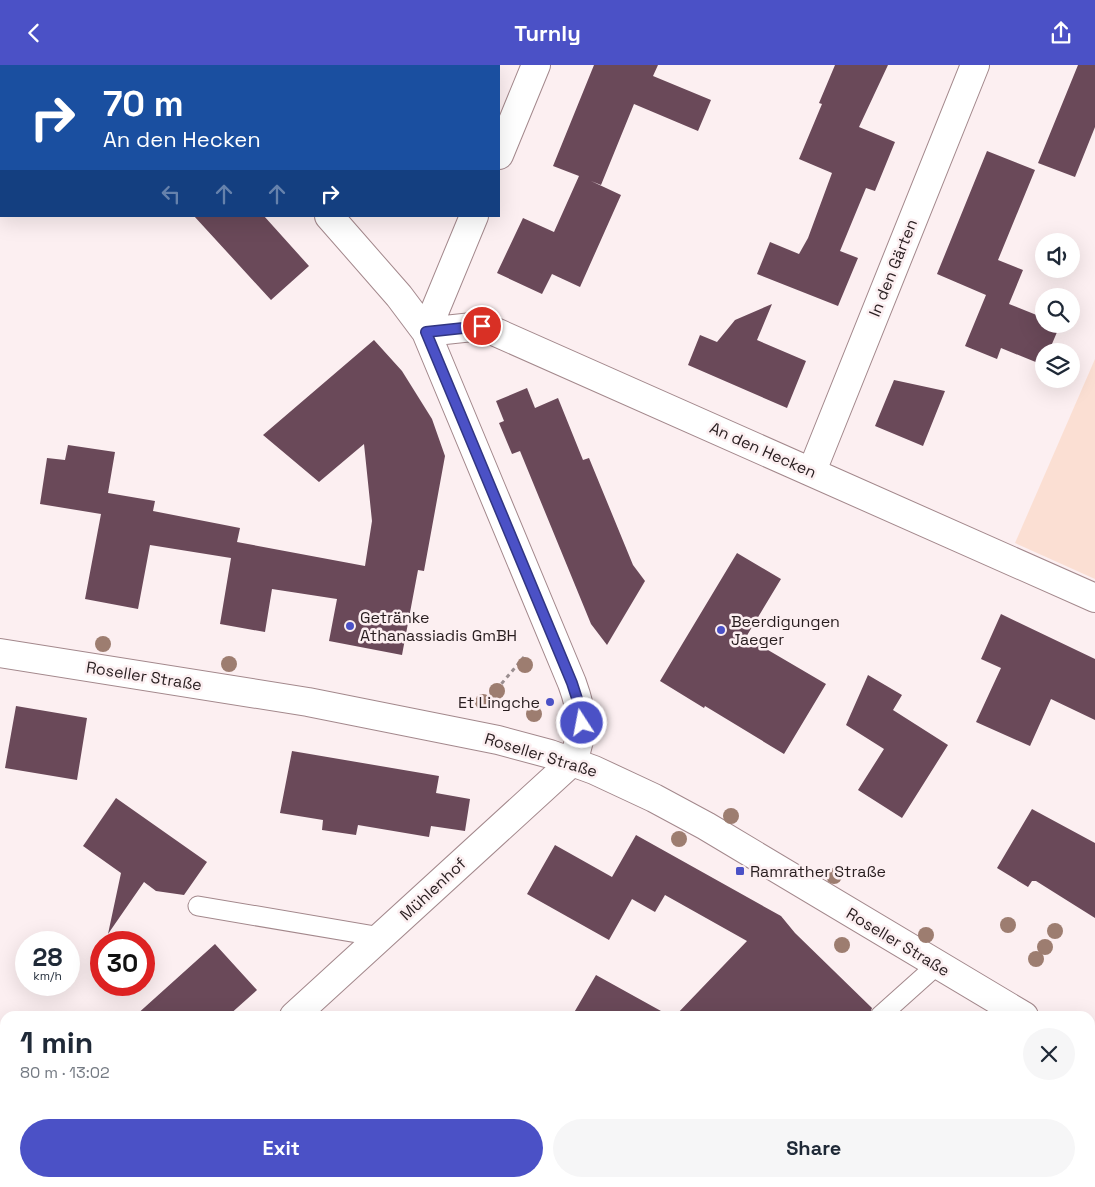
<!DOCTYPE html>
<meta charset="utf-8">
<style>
:root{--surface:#fff;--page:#f6f6f7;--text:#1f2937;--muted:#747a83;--accent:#4b51c6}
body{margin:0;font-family:"Space Grotesk",sans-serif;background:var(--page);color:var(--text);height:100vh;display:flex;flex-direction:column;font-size:19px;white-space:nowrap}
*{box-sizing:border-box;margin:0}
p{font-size:16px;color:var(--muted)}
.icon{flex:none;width:28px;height:28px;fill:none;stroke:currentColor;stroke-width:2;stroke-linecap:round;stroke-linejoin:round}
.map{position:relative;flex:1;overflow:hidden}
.panel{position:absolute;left:0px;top:946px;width:1095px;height:176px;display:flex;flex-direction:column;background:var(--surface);border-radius:15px 15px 0 0;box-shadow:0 5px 20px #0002}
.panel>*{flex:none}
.hud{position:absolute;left:0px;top:0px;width:500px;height:152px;box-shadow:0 5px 20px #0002;background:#1a4fa0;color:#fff;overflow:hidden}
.tools{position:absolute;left:1035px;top:168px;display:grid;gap:10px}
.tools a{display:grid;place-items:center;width:45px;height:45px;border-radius:50%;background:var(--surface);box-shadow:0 5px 20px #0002;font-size:25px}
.speed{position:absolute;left:15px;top:866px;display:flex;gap:10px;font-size:25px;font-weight:700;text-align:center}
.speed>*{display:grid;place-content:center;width:65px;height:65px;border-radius:50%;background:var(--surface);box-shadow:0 5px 20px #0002;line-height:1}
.speed small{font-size:12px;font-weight:400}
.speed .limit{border:8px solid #d22;background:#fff;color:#111}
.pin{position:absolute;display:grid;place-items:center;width:42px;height:42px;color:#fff;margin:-21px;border:2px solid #fff;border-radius:50%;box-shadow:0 1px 5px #0007}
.me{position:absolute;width:55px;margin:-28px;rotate:349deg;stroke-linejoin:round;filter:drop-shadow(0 0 4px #0008)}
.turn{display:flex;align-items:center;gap:18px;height:105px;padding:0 20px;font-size:22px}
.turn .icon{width:65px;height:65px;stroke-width:2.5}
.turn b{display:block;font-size:35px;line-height:42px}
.lanes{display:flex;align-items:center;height:48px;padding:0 20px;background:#0003;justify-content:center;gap:25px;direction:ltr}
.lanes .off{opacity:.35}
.round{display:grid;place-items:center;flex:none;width:52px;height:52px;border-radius:26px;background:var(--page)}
.overview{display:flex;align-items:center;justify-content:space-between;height:85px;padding:0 20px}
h1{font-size:30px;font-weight:700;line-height:38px}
.primary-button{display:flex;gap:10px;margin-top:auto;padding:10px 20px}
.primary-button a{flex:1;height:58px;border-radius:30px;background:var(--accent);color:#fff;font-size:20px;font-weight:700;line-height:58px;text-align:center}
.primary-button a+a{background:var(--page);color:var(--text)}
header{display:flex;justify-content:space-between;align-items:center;height:65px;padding:0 20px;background:var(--accent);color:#fff;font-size:22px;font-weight:700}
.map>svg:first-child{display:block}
.green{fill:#fbdfd3}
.building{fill:#6a4959}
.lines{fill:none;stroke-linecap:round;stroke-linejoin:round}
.service-casing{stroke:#a3888c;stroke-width:21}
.minor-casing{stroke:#a3888c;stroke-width:30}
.tertiary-casing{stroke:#a3888c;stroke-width:30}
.path{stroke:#9a8e90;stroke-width:3;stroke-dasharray:4 4;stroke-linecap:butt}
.service{stroke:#fff;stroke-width:19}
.minor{stroke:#fff;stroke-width:28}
.tertiary{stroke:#fff;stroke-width:28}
.tree{fill:#9d7d70}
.route-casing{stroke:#313581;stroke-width:12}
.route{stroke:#4b51c6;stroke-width:9}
.poi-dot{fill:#4b51c6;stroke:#fceff1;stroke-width:2}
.labels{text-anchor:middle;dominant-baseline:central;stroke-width:5;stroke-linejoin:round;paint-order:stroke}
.street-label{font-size:16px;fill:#281d1f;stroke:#fceff1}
.poi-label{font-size:16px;fill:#281d1f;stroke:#fceff1;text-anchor:start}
</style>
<header><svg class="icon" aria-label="back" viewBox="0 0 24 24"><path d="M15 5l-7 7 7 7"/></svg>Turnly<svg class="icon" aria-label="share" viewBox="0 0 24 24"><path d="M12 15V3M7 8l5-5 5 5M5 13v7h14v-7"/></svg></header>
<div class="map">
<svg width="1095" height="1122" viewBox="0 0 1095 1122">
<rect width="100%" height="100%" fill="#fceff1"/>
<path class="green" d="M 1095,294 L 1095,514 L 1015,478 Z"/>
<path class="building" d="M 594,0 L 658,0 L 653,11 L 711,35 L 698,66 L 634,39 L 601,120 L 591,116 L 621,130 L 580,222 L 552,209 L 542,229 L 497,208 L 523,153 L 554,167 L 579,111 L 553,101 Z
M 835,0 L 888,0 L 859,62 L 895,77 L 875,126 L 866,123 L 840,186 L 858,193 L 838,241 L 757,209 L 770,177 L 799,189 L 808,173 L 832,108 L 799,94 L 822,39 L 819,38 Z
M 1078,0 L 1095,0 L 1095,62 L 1075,112 L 1038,98 Z
M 987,86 L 1035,105 L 998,195 L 1023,205 L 1009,239 L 1044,253 L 1044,259 L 1060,260 L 1049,286 L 1044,286 L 1043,300 L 1001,283 L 997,294 L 965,281 L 986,230 L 937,209 Z
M 194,151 L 264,151 L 309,201 L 271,235 Z
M 772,239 L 757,275 L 806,296 L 787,343 L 688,300 L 700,270 L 717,277 L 735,255 Z
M 374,275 L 402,306 L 432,354 L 445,391 L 424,506 L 418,505 L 402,590 L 329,576 L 337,534 L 272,524 L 265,567 L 220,559 L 231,493 L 150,480 L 138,544 L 85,534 L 101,449 L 40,439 L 47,393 L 65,395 L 68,380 L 115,387 L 108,428 L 155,436 L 153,446 L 240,463 L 237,477 L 365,501 L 372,456 L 364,379 L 319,417 L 263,370 Z
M 894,315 L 945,326 L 923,381 L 875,361 Z
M 527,323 L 535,343 L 558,333 L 583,395 L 589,393 L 633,500 L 645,516 L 607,580 L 591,559 L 520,386 L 512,389 L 499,358 L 504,356 L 496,336 Z
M 737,488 L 781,514 L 746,572 L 826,619 L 784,689 L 705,641 L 704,643 L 660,616 Z
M 1001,549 L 1095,594 L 1095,655 L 1051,634 L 1030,681 L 976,657 L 1001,603 L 981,594 Z
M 868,610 L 902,630 L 893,645 L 948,680 L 902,753 L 858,725 L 884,684 L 846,660 Z
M 16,641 L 87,653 L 77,715 L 5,703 Z
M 292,686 L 439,711 L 436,728 L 470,734 L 465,766 L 431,761 L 429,772 L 358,760 L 356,770 L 322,765 L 323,755 L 280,748 Z
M 116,733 L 207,797 L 184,830 L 156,826 L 144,817 L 108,869 L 121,808 L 83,781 Z
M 1032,744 L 1095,778 L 1095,853 L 1036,816 L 1032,816 L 1028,822 L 997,803 Z
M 636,770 L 781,851 L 795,868 L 872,943 L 869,951 L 675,951 L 747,876 L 665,830 L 655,847 L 632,834 L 609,875 L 527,829 L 555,780 L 612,812 Z
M 215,879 L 257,925 L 228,951 L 135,951 Z
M 596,910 L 670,951 L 572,951 Z"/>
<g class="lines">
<defs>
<path id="service" d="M 198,841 L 381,872
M 880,951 L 937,900
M 1028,1122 L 1033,1118"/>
<path id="minor" d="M 197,0 L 198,1
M 499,90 L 536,0
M 426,267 L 482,261 L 1095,533
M 426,267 L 474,151
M 812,406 L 975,0
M 294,951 L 572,697 C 585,666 583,648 572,618 L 426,267 L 399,231 L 329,151
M 105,1122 L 110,1118"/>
<path id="tertiary" d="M 0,588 L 308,637 L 498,675 L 550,689 L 594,705 L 654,733 L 706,761 L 1024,951
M 1090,989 L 1095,992"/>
</defs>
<use href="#service" class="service-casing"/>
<use href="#minor" class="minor-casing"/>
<use href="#tertiary" class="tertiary-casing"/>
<path class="path" d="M 486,637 L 524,592
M 610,1122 L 614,1118"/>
<use href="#service" class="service"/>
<use href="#minor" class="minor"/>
<use href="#tertiary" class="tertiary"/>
</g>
<g class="tree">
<circle cx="103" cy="579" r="8"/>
<circle cx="229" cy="599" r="8"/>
<circle cx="525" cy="600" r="8"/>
<circle cx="497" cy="626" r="8"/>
<circle cx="483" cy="637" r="8"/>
<circle cx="534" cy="649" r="8"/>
<circle cx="731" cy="751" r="8"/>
<circle cx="679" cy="774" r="8"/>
<circle cx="834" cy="811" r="8"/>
<circle cx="1008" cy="860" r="8"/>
<circle cx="1055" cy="866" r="8"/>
<circle cx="926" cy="870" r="8"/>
<circle cx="842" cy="880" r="8"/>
<circle cx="1045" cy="882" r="8"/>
<circle cx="1036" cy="894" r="8"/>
</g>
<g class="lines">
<defs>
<path id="route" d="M 482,261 L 426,267 L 572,618 L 580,643 L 582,658"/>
</defs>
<use href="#route" class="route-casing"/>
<use href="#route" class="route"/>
</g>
<g class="poi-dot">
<circle cx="350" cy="561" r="5"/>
<circle cx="721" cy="565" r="5"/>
<circle cx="550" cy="637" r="5"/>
<rect x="735" y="801" width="10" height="10" rx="2.5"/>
</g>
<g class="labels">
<g class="street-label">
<text transform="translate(893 203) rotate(-68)">In den Gärten</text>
<text transform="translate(763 385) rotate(24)">An den Hecken</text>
<text transform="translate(144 611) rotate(9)">Roseller Straße</text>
<text transform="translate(541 690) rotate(17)">Roseller Straße</text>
<text transform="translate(433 824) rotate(-43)">Mühlenhof</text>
<text transform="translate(898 877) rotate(31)">Roseller Straße</text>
</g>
<g class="poi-label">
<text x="360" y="552">Getränke<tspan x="360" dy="18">Athanassiadis GmBH</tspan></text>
<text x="731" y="556">Beerdigungen<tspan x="731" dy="18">Jaeger</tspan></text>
<text x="540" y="637" text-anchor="end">Et Lingche</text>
<text x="750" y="806">Ramrather Straße</text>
</g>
</g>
</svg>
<div class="tools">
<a><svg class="icon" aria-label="sound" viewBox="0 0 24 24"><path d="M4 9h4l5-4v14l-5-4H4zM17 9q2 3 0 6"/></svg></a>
<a><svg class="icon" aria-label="search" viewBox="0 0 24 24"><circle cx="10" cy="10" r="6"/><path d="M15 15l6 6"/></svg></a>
<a><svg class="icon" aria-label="layers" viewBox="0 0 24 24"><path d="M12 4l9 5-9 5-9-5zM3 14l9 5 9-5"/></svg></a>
</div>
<div class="speed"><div>28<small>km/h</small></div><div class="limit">30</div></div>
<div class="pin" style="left:482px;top:261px;background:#d93025"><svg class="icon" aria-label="arrive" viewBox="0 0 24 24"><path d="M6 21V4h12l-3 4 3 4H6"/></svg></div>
<svg class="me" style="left:582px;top:658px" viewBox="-20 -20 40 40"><circle r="17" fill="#4b51c6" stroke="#fff" stroke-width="3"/><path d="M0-11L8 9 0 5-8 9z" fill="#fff"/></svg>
<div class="hud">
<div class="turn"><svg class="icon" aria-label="right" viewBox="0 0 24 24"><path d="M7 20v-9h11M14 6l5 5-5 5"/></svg><div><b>70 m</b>An den Hecken</div></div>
<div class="lanes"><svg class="icon off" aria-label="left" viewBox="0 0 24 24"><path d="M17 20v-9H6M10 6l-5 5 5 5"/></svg><svg class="icon off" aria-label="ahead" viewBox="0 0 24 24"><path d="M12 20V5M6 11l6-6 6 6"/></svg><svg class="icon off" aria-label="ahead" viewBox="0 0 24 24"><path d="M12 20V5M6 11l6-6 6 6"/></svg><svg class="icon" aria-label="right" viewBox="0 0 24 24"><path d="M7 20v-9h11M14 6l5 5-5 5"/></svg></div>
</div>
<section class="panel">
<div class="overview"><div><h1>1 min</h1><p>80 m · 13:02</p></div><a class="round"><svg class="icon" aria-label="close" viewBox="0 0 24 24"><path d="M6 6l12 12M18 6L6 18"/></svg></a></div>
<div class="primary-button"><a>Exit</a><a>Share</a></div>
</section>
</div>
